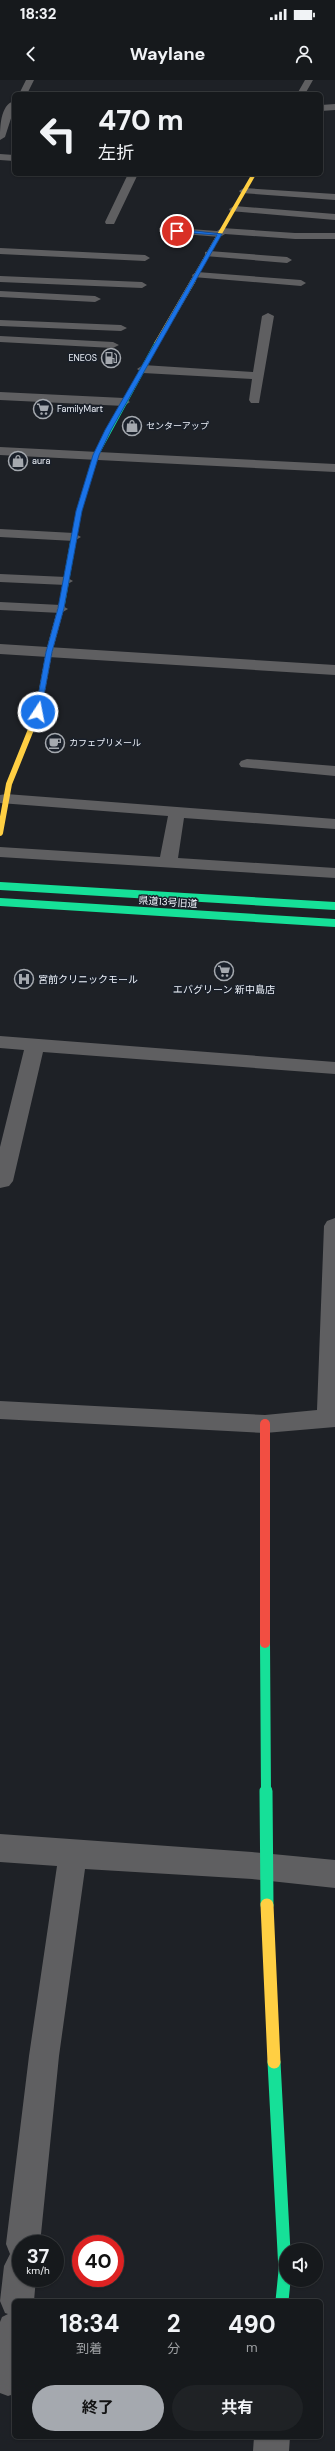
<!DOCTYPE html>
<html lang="ja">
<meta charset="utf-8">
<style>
:root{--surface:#16191c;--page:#1f2225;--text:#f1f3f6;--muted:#9ea0a3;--line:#35383b;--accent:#a5a9af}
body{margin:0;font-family:"DM Sans","Noto Sans JP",sans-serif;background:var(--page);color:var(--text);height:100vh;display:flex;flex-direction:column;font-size:15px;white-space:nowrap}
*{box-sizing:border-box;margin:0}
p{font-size:13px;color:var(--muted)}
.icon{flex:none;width:22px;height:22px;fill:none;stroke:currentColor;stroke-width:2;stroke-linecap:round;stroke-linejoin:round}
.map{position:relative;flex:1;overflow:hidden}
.details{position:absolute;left:12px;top:2219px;width:311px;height:140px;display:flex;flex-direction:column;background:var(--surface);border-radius:6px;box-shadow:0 1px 3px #0004,0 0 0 1px var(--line)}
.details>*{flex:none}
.hud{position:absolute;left:12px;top:12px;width:311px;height:84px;border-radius:6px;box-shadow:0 1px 3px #0004,0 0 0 1px var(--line);background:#16191c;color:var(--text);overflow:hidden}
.buttons{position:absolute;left:279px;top:2163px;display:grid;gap:8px}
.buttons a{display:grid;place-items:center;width:44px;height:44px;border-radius:50%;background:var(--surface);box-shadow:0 1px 3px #0004,0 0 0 1px var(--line);font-size:20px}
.speed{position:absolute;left:12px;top:2155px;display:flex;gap:8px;font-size:20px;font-weight:700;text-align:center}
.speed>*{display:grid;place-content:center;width:52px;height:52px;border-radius:50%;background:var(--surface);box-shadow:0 1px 3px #0004,0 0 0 1px var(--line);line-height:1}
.speed small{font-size:10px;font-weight:400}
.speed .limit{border:6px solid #d22;background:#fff;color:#111}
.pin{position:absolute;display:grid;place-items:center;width:34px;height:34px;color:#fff;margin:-17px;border:2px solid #fff;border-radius:50%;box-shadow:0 1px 4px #0007}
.me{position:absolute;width:44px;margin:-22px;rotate:11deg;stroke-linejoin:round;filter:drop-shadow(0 0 3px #0008)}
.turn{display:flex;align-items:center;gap:14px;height:84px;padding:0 20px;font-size:18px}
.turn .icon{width:52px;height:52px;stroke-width:2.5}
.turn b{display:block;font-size:28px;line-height:34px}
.eta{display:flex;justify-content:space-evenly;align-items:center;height:68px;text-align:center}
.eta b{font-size:24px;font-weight:700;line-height:28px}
.cta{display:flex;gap:8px;margin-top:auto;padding:8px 20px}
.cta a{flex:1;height:46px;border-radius:24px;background:var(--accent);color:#111;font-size:16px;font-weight:700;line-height:46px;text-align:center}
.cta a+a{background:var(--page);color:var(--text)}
.status{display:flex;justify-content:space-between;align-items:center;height:28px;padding:0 20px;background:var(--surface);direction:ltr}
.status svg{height:11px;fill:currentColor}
header{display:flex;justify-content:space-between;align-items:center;height:52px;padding:0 20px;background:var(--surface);font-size:18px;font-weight:700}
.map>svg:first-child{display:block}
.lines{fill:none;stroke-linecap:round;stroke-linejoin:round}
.street{fill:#5f5f61;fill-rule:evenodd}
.fast-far4{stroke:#16e098;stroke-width:5}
.fast-far3{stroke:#16e098;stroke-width:6}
.fast-far2{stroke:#16e098;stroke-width:8}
.fast-far1{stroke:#16e098;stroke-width:10}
.fast{stroke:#16e098;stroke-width:13}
.slow-far3{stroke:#ffcf43;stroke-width:4}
.slow-far2{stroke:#ffcf43;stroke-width:5}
.slow-far1{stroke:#ffcf43;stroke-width:6}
.slow{stroke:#ffcf43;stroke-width:13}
.jam{stroke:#f24e42;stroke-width:10}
.route{fill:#1a73e8;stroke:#114b97}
.labels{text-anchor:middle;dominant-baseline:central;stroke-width:3;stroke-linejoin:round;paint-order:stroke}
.far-poi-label{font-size:9px;fill:#eef2f9;stroke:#1a202a;text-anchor:start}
.street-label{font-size:10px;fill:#eef2f9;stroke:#1a202a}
.poi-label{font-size:10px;fill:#eef2f9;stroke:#1a202a;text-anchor:start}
</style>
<div class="status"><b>18:32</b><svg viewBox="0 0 49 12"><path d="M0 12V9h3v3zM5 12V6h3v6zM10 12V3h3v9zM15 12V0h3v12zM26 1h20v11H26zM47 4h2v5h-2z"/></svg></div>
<header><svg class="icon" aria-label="back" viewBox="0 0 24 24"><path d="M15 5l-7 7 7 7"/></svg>Waylane<svg class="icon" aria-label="person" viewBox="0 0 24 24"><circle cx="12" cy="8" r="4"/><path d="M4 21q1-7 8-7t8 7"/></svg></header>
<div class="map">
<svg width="335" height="2371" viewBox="0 0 335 2371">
<rect width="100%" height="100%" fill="#1e2126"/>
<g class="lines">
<path class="street" d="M 26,0 L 34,0 L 27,14 L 19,14 Z
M 305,0 L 313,0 L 305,14 L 297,14 Z
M 14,21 L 14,29 L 5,57 L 0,60 C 0,48 0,25 14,21 Z
M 335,24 L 335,30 L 321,31 L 321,25 Z
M 0,74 L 14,75 L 14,81 L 0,80 Z
M 128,94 L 138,94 L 115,142 L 114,144 L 106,144 L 105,142 Z
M 244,108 L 335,114 L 335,120 L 241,113 L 239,111 Z
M 234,126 L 335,134 L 335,140 L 230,131 L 229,129 Z
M 163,147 L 217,151 L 222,148 L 295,153 L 335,153 L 335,159 L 295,159 L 225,154 L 220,157 L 159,152 L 159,148 Z
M 0,168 L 145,175 L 150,178 L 145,181 L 0,174 Z
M 209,171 L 287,177 L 292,180 L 287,183 L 205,176 L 205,172 Z
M 197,192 L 301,200 L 306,203 L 301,206 L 193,197 L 192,195 Z
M 0,196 L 142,202 L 147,205 L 142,208 L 0,202 Z
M 0,211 L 95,216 L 101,219 L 95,222 L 0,217 Z
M 268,233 L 274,236 L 259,323 L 251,323 L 249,320 L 252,299 L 143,293 L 137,289 L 143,285 L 253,292 L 262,236 Z
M 0,240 L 121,245 L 127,248 L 121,251 L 0,246 Z
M 0,256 L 113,262 L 119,265 L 113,268 L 0,262 Z
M 0,312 L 124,318 L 130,322 L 124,326 L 0,320 Z
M 0,367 L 335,384 L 335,392 L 0,375 Z
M 0,449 L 74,453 L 81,457 L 74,461 L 0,457 Z
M 0,494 L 66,497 L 73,501 L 66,505 L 0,502 Z
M 0,522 L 61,525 L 68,529 L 61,533 L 0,530 Z
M 0,564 L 335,585 L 335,595 L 0,574 Z
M 247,679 L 335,686 L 335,696 L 241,687 L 239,684 L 241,681 Z
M 6,714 L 335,739 L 335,749 L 184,738 L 178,778 L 335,788 L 335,798 L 0,777 L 0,767 L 160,777 L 168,736 L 0,723 L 0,715 Z
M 0,956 L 335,982 L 335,994 L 43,972 L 13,1101 L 9,1106 L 0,1108 L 0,1067 L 24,970 L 0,968 Z
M 335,1138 L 335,1347 L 265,1353 L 0,1339 L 0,1321 L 265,1335 L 317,1330 L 324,1146 L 327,1141 Z
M 0,1754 L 252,1772 L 335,1780 L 335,1808 L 252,1799 L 85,1789 L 59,1976 L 40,2164 L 21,2164 L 21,2198 L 36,2198 L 34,2221 L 14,2221 L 14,2314 L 8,2316 L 0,2313 L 0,2242 L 2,2237 L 8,2234 L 5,2233 L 0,2221 L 4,2186 L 10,2174 L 6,2164 L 29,1976 L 57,1786 L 0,1782 Z
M 254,2357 L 290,2357 L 289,2371 L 253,2371 Z"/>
<path class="fast-far4" d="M 74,458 L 79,431 L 96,375 L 157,263"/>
<path class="fast-far3" d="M 62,524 L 74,457"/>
<path class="fast-far2" d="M 0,806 L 335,826
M 0,822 L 335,843"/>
<path class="fast-far1" d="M 265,1563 L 266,1712"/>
<path class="fast" d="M 266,1711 L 267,1825
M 274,1982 L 285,2191 L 282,2221"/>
<path class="slow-far3" d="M 192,202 L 254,94"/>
<path class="slow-far2" d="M 157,263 L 193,201"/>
<path class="slow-far1" d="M 0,753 L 9,704 L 38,632 L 49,572 L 62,524"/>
<path class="slow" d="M 267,1825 L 274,1982"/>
<path class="jam" d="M 265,1344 L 265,1563"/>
</g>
<path class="route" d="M 177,149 L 222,154 L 111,350 L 99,375 L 82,431 L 64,528 L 52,572 L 41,632 L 35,633 L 46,572 L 58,528 L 76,431 L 93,375 L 105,350 L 217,155 L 176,152 Z"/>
<defs>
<symbol id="fuel-ring" viewBox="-11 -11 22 22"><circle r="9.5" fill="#1a202a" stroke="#a5a9af" stroke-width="1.5"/><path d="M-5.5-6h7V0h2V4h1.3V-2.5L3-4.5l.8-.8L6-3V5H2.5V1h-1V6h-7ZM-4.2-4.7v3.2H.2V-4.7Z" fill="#a5a9af"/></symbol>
<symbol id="supermarket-ring" viewBox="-11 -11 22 22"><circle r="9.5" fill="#1a202a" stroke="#a5a9af" stroke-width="1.5"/><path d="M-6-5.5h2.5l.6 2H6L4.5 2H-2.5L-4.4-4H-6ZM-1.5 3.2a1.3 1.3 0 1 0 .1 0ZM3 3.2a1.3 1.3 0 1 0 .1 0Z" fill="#a5a9af"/></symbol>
<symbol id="shop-ring" viewBox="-11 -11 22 22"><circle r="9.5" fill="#1a202a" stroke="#a5a9af" stroke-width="1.5"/><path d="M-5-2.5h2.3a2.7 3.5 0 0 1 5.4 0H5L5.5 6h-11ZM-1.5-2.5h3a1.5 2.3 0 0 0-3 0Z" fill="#a5a9af"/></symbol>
<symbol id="cafe-ring" viewBox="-11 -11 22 22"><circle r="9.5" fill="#1a202a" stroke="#a5a9af" stroke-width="1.5"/><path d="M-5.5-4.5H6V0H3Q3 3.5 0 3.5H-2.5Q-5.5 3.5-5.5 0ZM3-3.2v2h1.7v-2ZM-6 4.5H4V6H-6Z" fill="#a5a9af"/></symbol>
<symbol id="hospital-ring" viewBox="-11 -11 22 22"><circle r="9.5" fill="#1a202a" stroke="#a5a9af" stroke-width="1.5"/><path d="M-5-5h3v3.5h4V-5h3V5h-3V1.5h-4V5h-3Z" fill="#a5a9af"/></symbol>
</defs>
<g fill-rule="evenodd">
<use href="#fuel-ring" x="100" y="267" width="22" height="22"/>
<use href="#supermarket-ring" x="32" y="318" width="22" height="22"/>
<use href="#shop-ring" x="121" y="335" width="22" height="22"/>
<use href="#shop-ring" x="7" y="370" width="22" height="22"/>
<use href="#cafe-ring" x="44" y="652" width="22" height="22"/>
<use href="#supermarket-ring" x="213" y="880" width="22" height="22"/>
<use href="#hospital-ring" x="13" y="888" width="22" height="22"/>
</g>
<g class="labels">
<g class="far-poi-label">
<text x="97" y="278" text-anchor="end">ENEOS</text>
<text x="57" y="329">FamilyMart</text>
<text x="146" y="346">センターアップ</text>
<text x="32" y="381">aura</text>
<text x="69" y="663">カフェプリメール</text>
</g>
<g class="street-label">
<text transform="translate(168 822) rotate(4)">県道13号旧道</text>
</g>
<g class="poi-label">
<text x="38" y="899">宮前クリニックモール</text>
<text x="224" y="909" text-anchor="middle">エバグリーン 新中島店</text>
</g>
</g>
</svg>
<div class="buttons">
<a><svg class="icon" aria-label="sound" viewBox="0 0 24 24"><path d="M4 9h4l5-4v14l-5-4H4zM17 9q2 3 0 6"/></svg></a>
</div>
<div class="speed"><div>37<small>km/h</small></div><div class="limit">40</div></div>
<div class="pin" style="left:177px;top:151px;background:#d93025"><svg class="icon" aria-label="arrive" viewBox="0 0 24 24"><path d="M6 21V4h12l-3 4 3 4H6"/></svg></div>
<svg class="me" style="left:38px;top:632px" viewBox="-20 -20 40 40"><circle r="17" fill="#1a73e8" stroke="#fff" stroke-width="3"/><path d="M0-11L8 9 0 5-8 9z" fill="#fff"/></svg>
<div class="hud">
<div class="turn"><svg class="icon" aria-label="left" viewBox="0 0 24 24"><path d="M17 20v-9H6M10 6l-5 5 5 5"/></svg><div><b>470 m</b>左折</div></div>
</div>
<section class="details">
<div class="eta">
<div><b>18:34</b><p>到着</p></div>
<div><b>2</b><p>分</p></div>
<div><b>490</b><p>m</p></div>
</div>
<div class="cta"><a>終了</a><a>共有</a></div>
</section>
</div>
